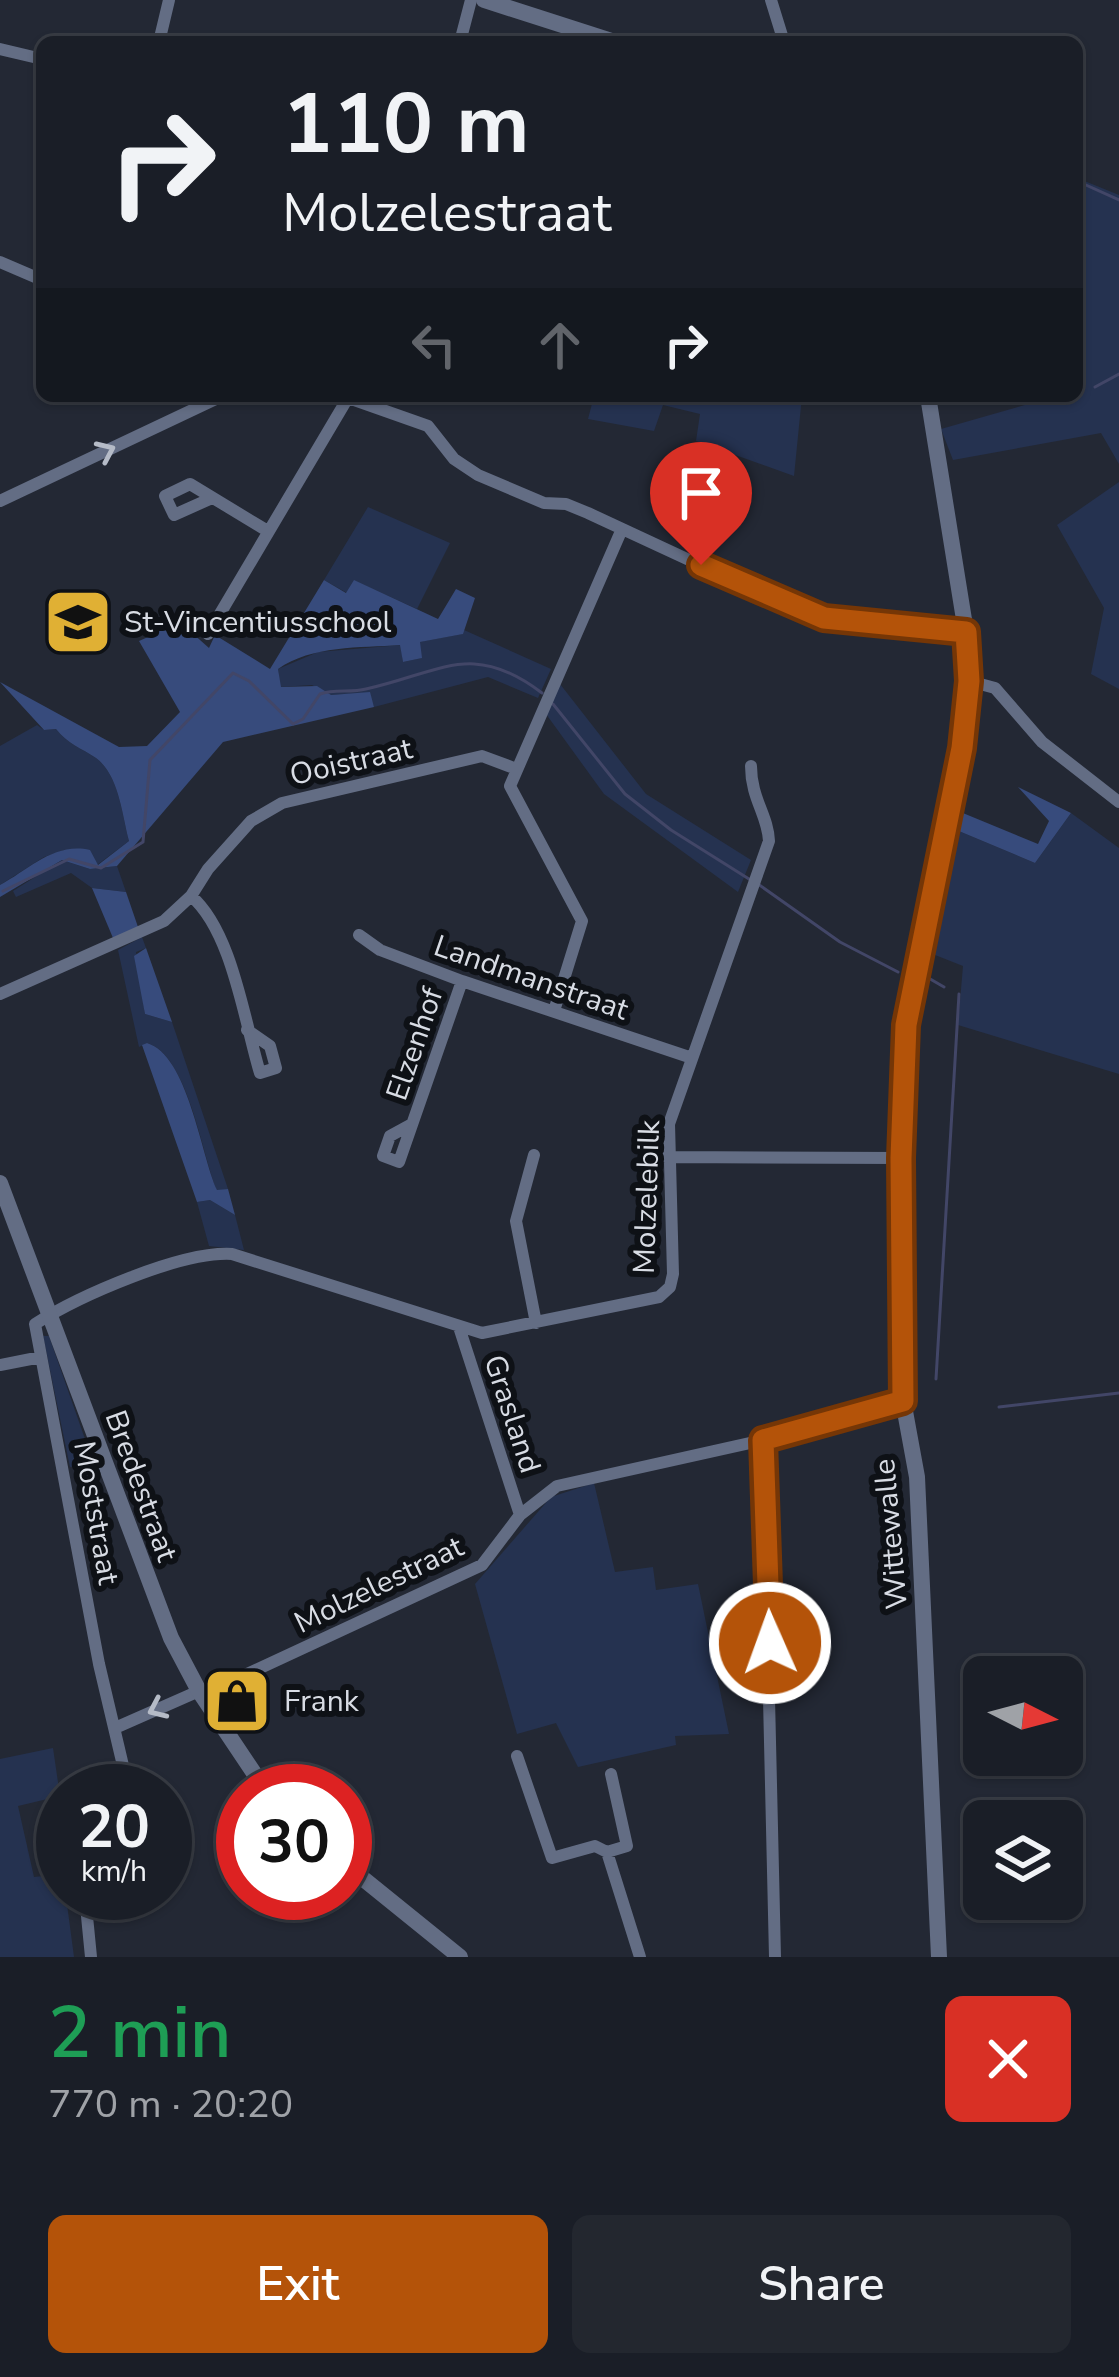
<!DOCTYPE html>
<meta charset="utf-8">
<style>
:root{--surface:#1a1e27;--page:#23272f;--text:#f1f3f6;--muted:#9fa2a7;--line:#383c44;--accent:#b45309}
body{margin:0;font-family:"Nunito Sans",sans-serif;background:var(--page);color:var(--text);height:100vh;display:flex;flex-direction:column;font-size:45px;white-space:nowrap}
*{box-sizing:border-box;margin:0}
p{font-size:39px;color:var(--muted)}
.icon{flex:none;width:66px;height:66px;fill:none;stroke:currentColor;stroke-width:2;stroke-linecap:round;stroke-linejoin:round}
.map{position:relative;height:1957px;overflow:hidden}
.side{display:flex;flex-direction:column;background:var(--surface);flex:1}
.side>*{flex:none}
.top-card{position:absolute;left:36px;top:36px;width:1047px;height:366px;border-radius:18px;box-shadow:0 3px 9px #0004,0 0 0 3px var(--line);background:#1a1e27;color:var(--text);overflow:hidden}
.needle{width:78px;rotate:96deg}
.controls{position:absolute;left:963px;top:1656px;display:grid;gap:24px}
.controls a{display:grid;place-items:center;width:120px;height:120px;border-radius:18px;background:var(--surface);box-shadow:0 3px 9px #0004,0 0 0 3px var(--line);font-size:60px}
.speed{position:absolute;left:36px;top:1764px;display:flex;gap:24px;font-size:60px;font-weight:700;text-align:center}
.speed>*{display:grid;place-content:center;width:156px;height:156px;border-radius:50%;background:var(--surface);box-shadow:0 3px 9px #0004,0 0 0 3px var(--line);line-height:1}
.speed small{font-size:30px;font-weight:400}
.speed .limit{border:18px solid #d22;background:#fff;color:#111}
.pin{position:absolute;display:grid;place-items:center;width:102px;height:102px;color:#fff;margin:-123px -51px;border-radius:50% 50% 50% 0;rotate:-45deg;box-shadow:0 0 12px #0007}
.pin .icon{rotate:45deg}
.me{position:absolute;width:132px;margin:-66px;rotate:358deg;stroke-linejoin:round;filter:drop-shadow(0 0 9px #0008)}
.turn{display:flex;align-items:center;gap:42px;height:252px;padding:0 48px;font-size:54px}
.turn .icon{width:156px;height:156px;stroke-width:2.5}
.turn b{display:block;font-size:84px;line-height:102px}
.lanes{display:flex;align-items:center;height:114px;padding:0 48px;background:#0003;justify-content:center;gap:60px;direction:ltr}
.lanes .off{opacity:.35}
.round{display:grid;place-items:center;flex:none;width:126px;height:126px;border-radius:18px;background:var(--page)}
.summary{display:flex;align-items:center;justify-content:space-between;height:204px;padding:0 48px}
h1{font-size:72px;font-weight:600;line-height:90px;color:#1e9e55}
.cta{display:flex;gap:24px;margin-top:auto;padding:24px 48px}
.cta a{flex:1;height:138px;border-radius:18px;background:var(--accent);color:#fff;font-size:48px;font-weight:600;line-height:138px;text-align:center}
.cta a+a{background:var(--page);color:var(--text)}
.map>svg:first-child{display:block}
.green{fill:#253250}
.forest{fill:#374b7c}
.lines{fill:none;stroke-linecap:round;stroke-linejoin:round}
.stream{stroke:#424667;stroke-width:3}
.minor{stroke:#636d84;stroke-width:12}
.tertiary{stroke:#636d84;stroke-width:16}
.oneway{stroke:#b5bbc7}
.route-casing{stroke:#753606;stroke-width:30}
.route{stroke:#b45309;stroke-width:21}
.labels{text-anchor:middle;dominant-baseline:central;stroke-width:12;stroke-linejoin:round;paint-order:stroke}
.poi-label{font-size:30px;fill:#d8dce4;stroke:#0e1116;text-anchor:start}
.street-label{font-size:30px;fill:#d8dce4;stroke:#0e1116}
</style>
<div class="map">
<svg width="1119" height="1957" viewBox="0 0 1119 1957">
<rect width="100%" height="100%" fill="#232834"/>
<path class="green" d="M 1077,178 L 1119,195 L 1119,464 L 1101,433 L 953,460 L 941,429 L 1056,396 L 1077,396 L 1077,390 L 1084,388 L 1077,303 Z
M 594,396 L 802,396 L 794,476 L 696,441 L 700,414 L 663,405 L 654,431 L 588,419 Z
M 1119,482 L 1119,689 L 1091,674 L 1104,608 L 1057,525 Z
M 368,507 L 450,543 L 417,609 L 355,581 L 347,593 L 324,580 Z
M 464,630 L 551,669 L 538,698 L 488,677 L 374,707 L 369,693 L 330,695 L 312,685 L 280,687 L 278,669 L 318,652 L 401,645 L 403,662 L 421,658 L 419,642 L 462,634 Z
M 560,684 L 646,794 L 751,860 L 738,892 L 604,794 L 546,714 Z
M 37,725 L 44,730 L 56,729 C 68,744 81,748 96,758 C 119,775 122,815 129,841 L 97,865 L 64,850 L 44,857 L 0,885 L 0,746 Z
M 1071,813 L 1119,848 L 1119,1074 L 958,1025 L 963,966 L 925,951 L 954,829 L 1035,863 Z
M 62,860 L 90,869 L 117,866 L 126,892 L 92,888 L 71,873 L 16,897 L 13,891 Z
M 142,937 L 146,948 L 136,952 L 145,1014 L 172,1022 L 228,1189 L 217,1191 C 202,1155 188,1055 147,1043 L 139,1047 L 118,950 Z
M 210,1200 L 235,1215 L 244,1250 L 209,1246 L 197,1202 Z
M 43,1336 L 49,1336 L 93,1462 L 70,1467 Z
M 594,1483 L 615,1572 L 653,1567 L 656,1590 L 698,1584 L 729,1734 L 675,1736 L 676,1745 L 578,1767 L 556,1723 L 517,1734 L 475,1584 L 551,1497 Z
M 53,1748 L 60,1796 L 18,1806 L 34,1877 L 63,1874 L 74,1957 L 0,1957 L 0,1759 Z"/>
<path class="forest" d="M 324,580 L 346,593 L 354,580 L 438,619 L 456,589 L 475,598 L 463,634 L 420,642 L 422,658 L 403,662 L 400,645 C 360,648 312,645 278,669 L 281,687 L 317,686 L 331,695 L 370,692 L 374,707 L 223,742 L 117,866 L 90,869 L 62,860 L 0,897 L 0,885 C 30,869 54,842 90,850 L 98,865 L 129,841 C 122,815 119,775 96,758 C 81,748 68,744 56,729 L 44,730 L 0,682 L 119,747 L 147,746 L 180,712 L 139,641 L 157,633 L 164,608 L 209,648 L 215,635 L 270,669 Z
M 1018,787 L 1071,813 L 1035,863 L 954,829 L 958,811 L 1038,844 L 1049,821 Z
M 92,888 L 126,892 L 138,927 L 113,938 Z
M 146,948 L 172,1022 L 145,1014 L 134,956 Z
M 147,1043 C 188,1055 201,1155 217,1190 L 228,1189 L 235,1215 L 210,1200 L 197,1202 L 142,1045 Z"/>
<g class="lines">
<path class="stream" d="M 1077,181 L 1119,200
M 1095,387 L 1119,374
M 553,704 L 625,794 L 671,830 L 749,879
M 758,884 L 840,942 L 898,972
M 3,891 L 69,859 L 101,868 L 143,842 L 150,760 L 233,673 L 249,681 L 293,724 L 303,719 L 320,694 C 335,689 351,693 366,689 C 442,672 472,640 542,693
M 925,976 L 944,987
M 936,1379 L 959,994
M 999,1407 L 1119,1393"/>
<path class="minor" d="M 771,0 L 784,42
M 159,42 L 169,0
M 460,42 L 471,0
M 0,49 L 42,59
M 0,262 L 42,280
M 343,396 L 428,426 L 454,459 L 478,475 L 544,503 L 566,504 L 588,513 L 799,611 L 858,623 L 966,632
M 212,498 L 174,515 L 165,496 L 190,484 L 266,530
M 0,501 L 222,396
M 208,634 L 349,396
M 969,681 L 995,688 L 1042,742 L 1119,802
M 191,896 C 232,931 244,1020 260,1073 L 276,1068 L 270,1046 L 247,1030
M 359,935 L 380,950 L 462,981 L 692,1058
M 0,994 L 164,921 L 191,896 L 208,869 L 251,821 L 282,803 L 482,756 L 514,768
M 554,1011 L 582,921 L 510,786 L 622,529
M 412,1124 L 390,1136 L 383,1156 L 399,1162 L 462,981
M 534,1155 L 516,1221 L 536,1323
M 667,1157 L 901,1158
M 459,1327 L 520,1515
M 0,1365 L 41,1357
M 763,1440 L 775,1957
M 202,1695 L 482,1565 L 520,1515 L 557,1486 L 763,1440 L 903,1401
M 115,1728 L 199,1691
M 517,1756 L 552,1858 L 595,1846 L 607,1852 L 640,1957
M 129,1791 L 99,1664 L 35,1324 C 79,1296 181,1251 232,1254 L 482,1333 L 659,1297 L 670,1287 L 673,1274 L 669,1124 L 769,841 C 768,815 751,799 751,766
M 607,1852 L 627,1846 L 611,1774
M 91,1957 L 86,1906 L 91,1893"/>
<path class="tertiary" d="M 484,0 L 615,42
M 928,396 L 966,632 L 969,681 L 951,808 L 906,1025 L 901,1158 L 902,1395 L 917,1477 L 939,1957
M 0,1183 L 171,1638 L 199,1691 L 266,1791
M 345,1864 L 460,1957"/>
</g>
<defs><path id="oneway-chevron" d="M-2-3.5L2.5 0L-2 3.5" fill="none" stroke-width="1.6" stroke-linecap="round" stroke-linejoin="round" transform="scale(3)"/></defs>
<g class="oneway">
<use href="#oneway-chevron" transform="translate(106 451) rotate(-24)"/>
<use href="#oneway-chevron" transform="translate(157 1709) rotate(156)"/>
</g>
<g class="lines">
<defs>
<path id="route" d="M 701,565 L 824,618 L 966,632 L 969,681 L 962,748 L 906,1025 L 901,1158 L 903,1401 L 763,1440 L 770,1643"/>
</defs>
<use href="#route" class="route-casing"/>
<use href="#route" class="route"/>
</g>
<defs>
<symbol id="school-square" viewBox="-11 -11 22 22"><rect x="-9" y="-9" width="18" height="18" rx="4" fill="#e0b034" stroke="#0e1116"/><path d="M0-5L7-2L0 1L-7-2ZM-4 1L0 2.5L4 1V4Q0 6-4 4Z" fill="#111"/></symbol>
<symbol id="shop-square" viewBox="-11 -11 22 22"><rect x="-9" y="-9" width="18" height="18" rx="4" fill="#e0b034" stroke="#0e1116"/><path d="M-5-2.5h2.3a2.7 3.5 0 0 1 5.4 0H5L5.5 6h-11ZM-1.5-2.5h3a1.5 2.3 0 0 0-3 0Z" fill="#111"/></symbol>
</defs>
<g fill-rule="evenodd">
<use href="#school-square" x="40" y="584" width="76" height="76"/>
<use href="#shop-square" x="199" y="1663" width="76" height="76"/>
</g>
<g class="labels">
<g class="poi-label">
<text x="124" y="622">St-Vincentiusschool</text>
<text x="284" y="1701">Frank</text>
</g>
<g class="street-label">
<text transform="translate(351 762) rotate(-13)">Ooistraat</text>
<text transform="translate(531 978) rotate(19)">Landmanstraat</text>
<text transform="translate(415 1044) rotate(-71)">Elzenhof</text>
<text transform="translate(647 1197) rotate(-88)">Molzelebilk</text>
<text transform="translate(512 1414) rotate(72)">Grasland</text>
<text transform="translate(141 1486) rotate(70)">Bredestraat</text>
<text transform="translate(96 1513) rotate(80)">Moststraat</text>
<text transform="translate(891 1534) rotate(-95)">Wittewalle</text>
<text transform="translate(379 1585) rotate(-26)">Molzelestraat</text>
</g>
</g>
</svg>
<div class="controls">
<a><svg class="needle" viewBox="-14 -14 28 28"><path d="M0-13l5 13h-10z" fill="#e53935"/><path d="M0 13l5-13h-10z" fill="#9fa2a7"/></svg></a>
<a><svg class="icon" aria-label="layers" viewBox="0 0 24 24"><path d="M12 4l9 5-9 5-9-5zM3 14l9 5 9-5"/></svg></a>
</div>
<div class="speed"><div>20<small>km/h</small></div><div class="limit">30</div></div>
<div class="pin" style="left:701px;top:565px;background:#d93025"><svg class="icon" aria-label="arrive" viewBox="0 0 24 24"><path d="M6 21V4h12l-3 4 3 4H6"/></svg></div>
<svg class="me" style="left:770px;top:1643px" viewBox="-20 -20 40 40"><circle r="17" fill="#b45309" stroke="#fff" stroke-width="3"/><path d="M0-11L8 9 0 5-8 9z" fill="#fff"/></svg>
<div class="top-card">
<div class="turn"><svg class="icon" aria-label="right" viewBox="0 0 24 24"><path d="M7 20v-9h11M14 6l5 5-5 5"/></svg><div><b>110 m</b>Molzelestraat</div></div>
<div class="lanes"><svg class="icon off" aria-label="left" viewBox="0 0 24 24"><path d="M17 20v-9H6M10 6l-5 5 5 5"/></svg><svg class="icon off" aria-label="ahead" viewBox="0 0 24 24"><path d="M12 20V5M6 11l6-6 6 6"/></svg><svg class="icon" aria-label="right" viewBox="0 0 24 24"><path d="M7 20v-9h11M14 6l5 5-5 5"/></svg></div>
</div>
</div>
<section class="side">
<div class="summary"><div><h1>2 min</h1><p>770 m · 20:20</p></div><a class="round" style="background:#d93025;color:#fff"><svg class="icon" aria-label="close" viewBox="0 0 24 24"><path d="M6 6l12 12M18 6L6 18"/></svg></a></div>
<div class="cta"><a>Exit</a><a>Share</a></div>
</section>
